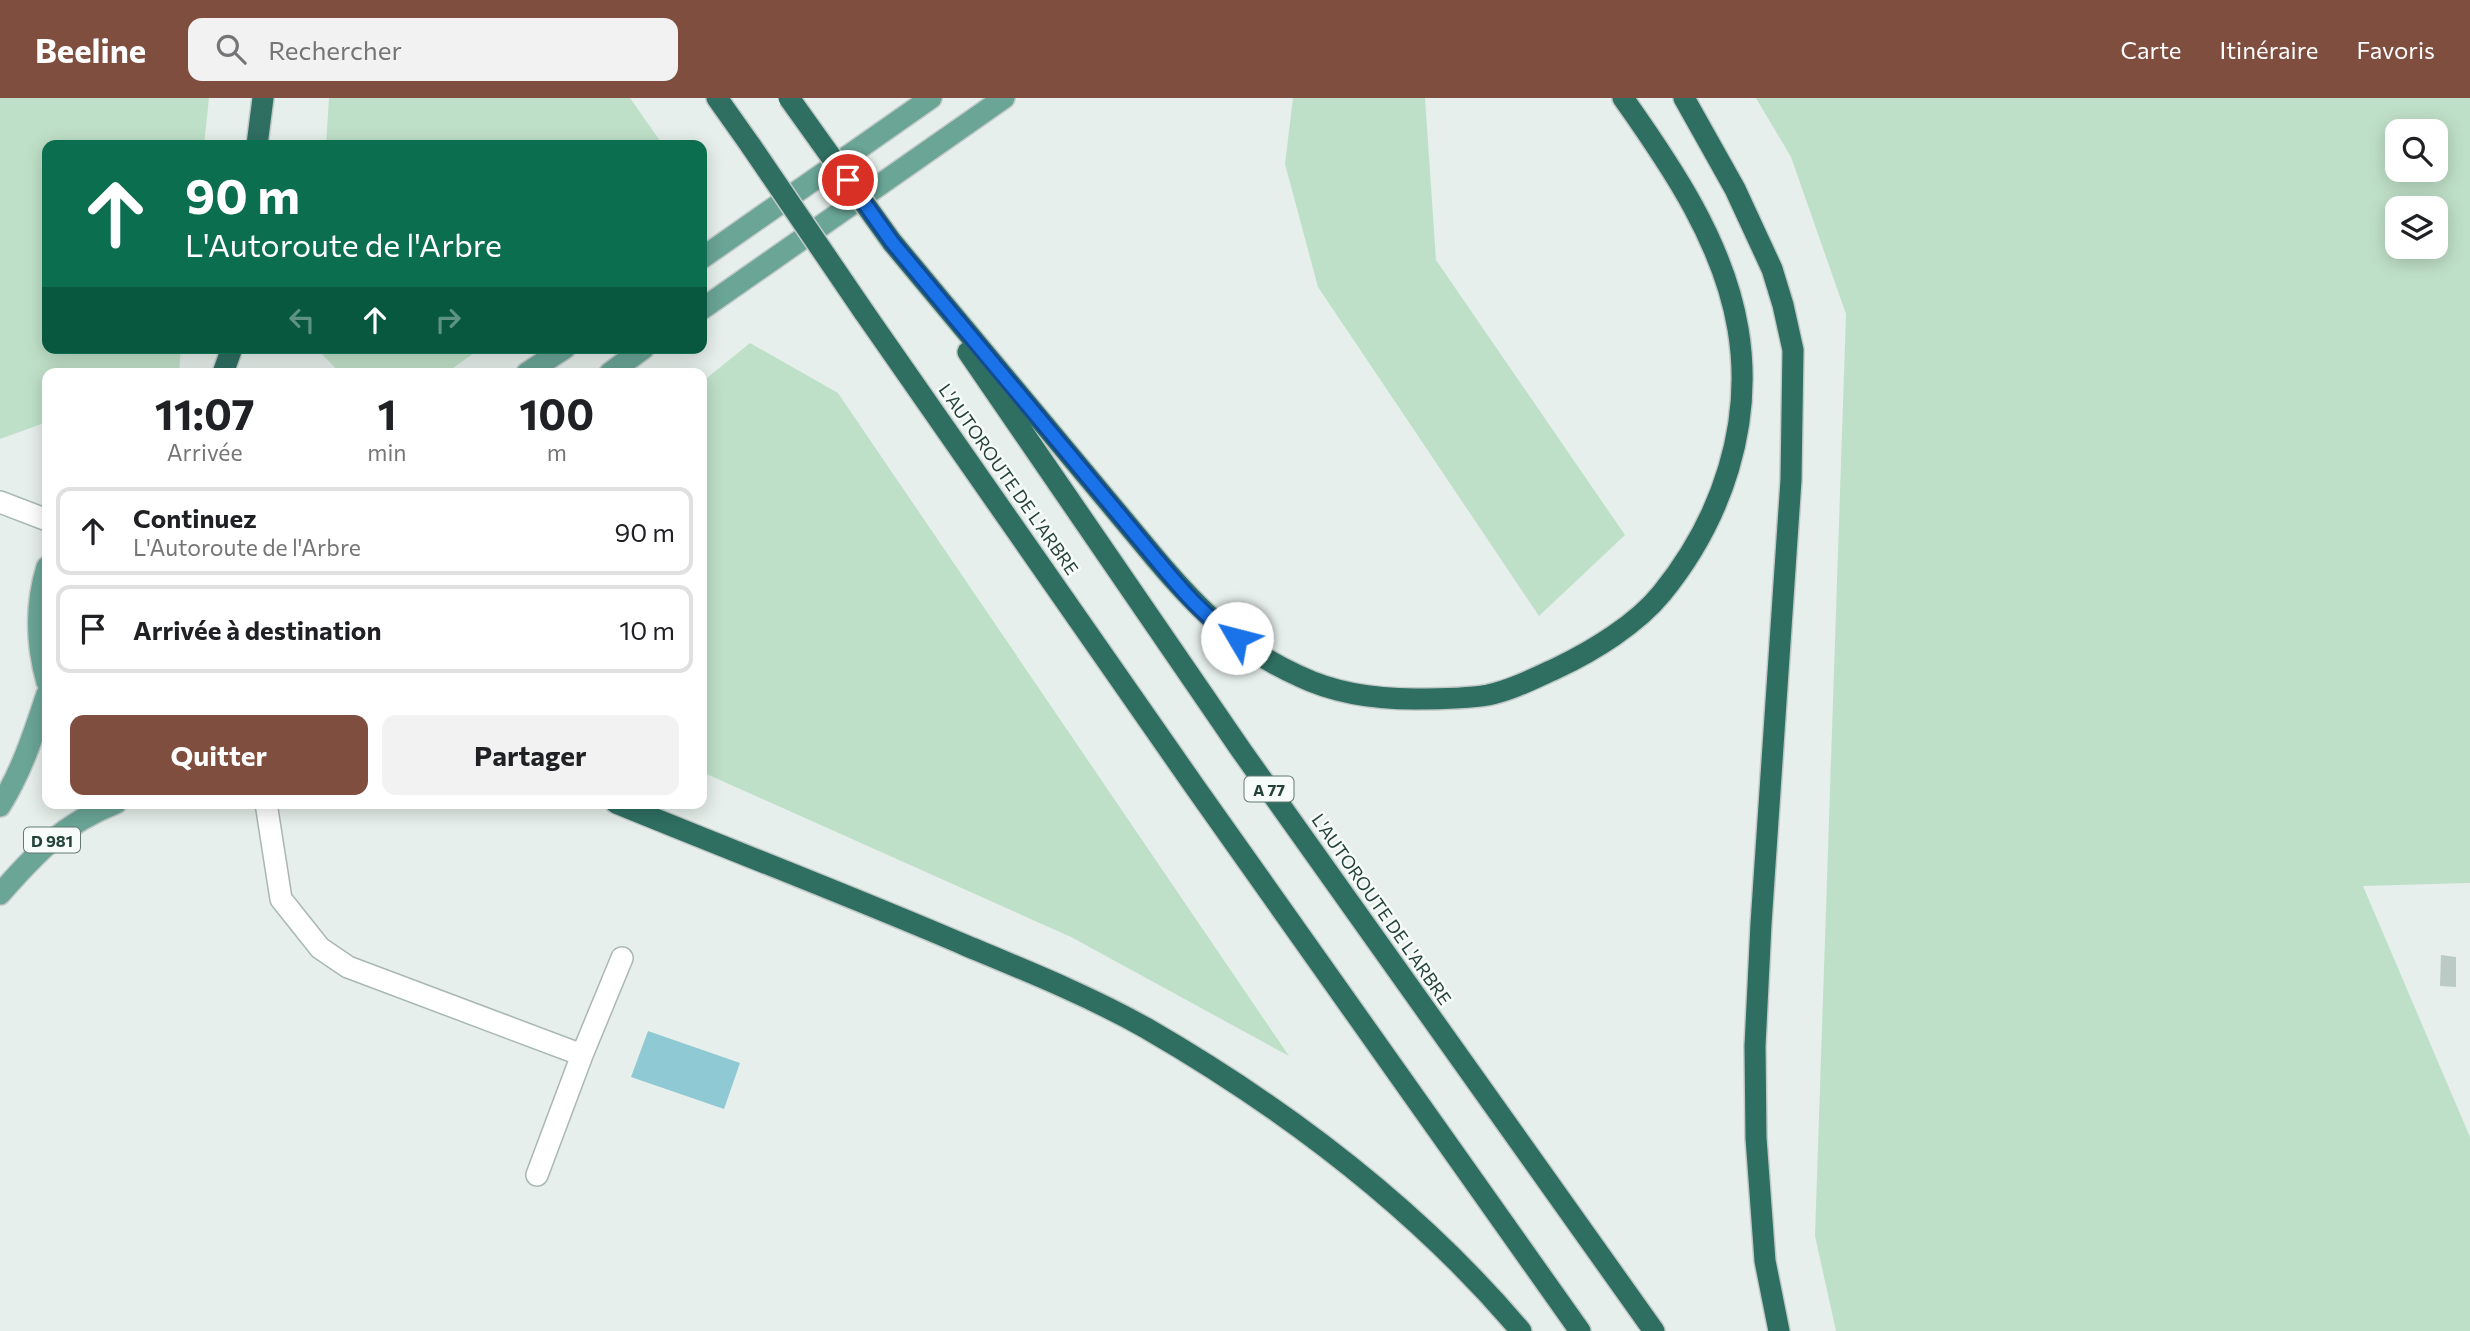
<!DOCTYPE html>
<html lang="fr">
<meta charset="utf-8">
<style>
:root{--surface:#fff;--page:#f2f2f2;--text:#202124;--muted:#757577;--line:#e0e0e0;--accent:#7f4e3f}
body{margin:0;font-family:Commissioner,sans-serif;background:var(--page);color:var(--text);height:100vh;display:flex;flex-direction:column;font-size:26px;white-space:nowrap}
*{box-sizing:border-box;margin:0}
p{font-size:23px;color:var(--muted)}
.icon{flex:none;width:38px;height:38px;fill:none;stroke:currentColor;stroke-width:2;stroke-linecap:round;stroke-linejoin:round}
.map{position:relative;flex:1;overflow:hidden}
.panel{position:absolute;left:42px;top:270px;width:665px;height:441px;display:flex;flex-direction:column;background:var(--surface);border-radius:14px;box-shadow:0 4px 18px #0003}
.panel>*{flex:none}
.guide{position:absolute;left:42px;top:42px;width:665px;height:214px;border-radius:14px;box-shadow:0 4px 18px #0003;background:#0b6e4f;color:#fff;overflow:hidden}
.buttons{position:absolute;left:2385px;top:21px;display:grid;gap:14px}
.buttons a{display:grid;place-items:center;width:63px;height:63px;border-radius:14px;background:var(--surface);box-shadow:0 4px 18px #0003;font-size:35px}
.pin{position:absolute;display:grid;place-items:center;width:60px;height:60px;color:#fff;margin:-30px;border:4px solid #fff;border-radius:50%;box-shadow:0 2px 7px #0007}
.me{position:absolute;width:77px;margin:-38px;rotate:307deg;stroke-linejoin:round;filter:drop-shadow(0 0 5px #0008)}
.turn{display:flex;align-items:center;gap:24px;height:147px;padding:0 28px;font-size:32px}
.turn .icon{width:91px;height:91px;stroke-width:2.5}
.turn b{display:block;font-size:49px;line-height:60px}
.lanes{display:flex;align-items:center;height:66px;padding:0 28px;background:#0003;justify-content:center;gap:35px;direction:ltr}
.lanes .off{opacity:.35}
.eta{display:flex;justify-content:space-evenly;align-items:center;height:119px;text-align:center}
.eta b{font-size:42px;font-weight:700;line-height:49px}
.action{display:flex;gap:14px;margin-top:auto;padding:14px 28px}
.action a{flex:1;height:80px;border-radius:14px;background:var(--accent);color:#fff;font-size:28px;font-weight:700;line-height:80px;text-align:center}
.action a+a{background:var(--page);color:var(--text)}
ul{padding:0;list-style:none}
li{display:flex;align-items:center;gap:21px;height:88px;margin:0 14px 10px;padding:0 14px;border:4px solid var(--line);border-radius:14px}
li div{flex:1}
li b{display:block;font-size:26px}
li em{font-style:normal}
header{display:flex;align-items:center;gap:42px;box-sizing:border-box;height:98px;padding:0 35px;background:var(--accent);color:#fff}
header strong{font-size:33px}
nav{display:flex;gap:38px;margin-inline-start:auto;font-size:24px}
.search{width:490px;height:63px;background:var(--page);display:flex;align-items:center;gap:18px;box-sizing:border-box;padding:0 24px;border-radius:14px;color:var(--muted);font-size:26px}
.map>svg:first-child{display:block}
.green{fill:#bfe0c8;fill-rule:evenodd}
.water{fill:#8ec9d4}
.building{fill:#bbcac4}
.lines{fill:none;stroke-linecap:round;stroke-linejoin:round}
.street-casing{stroke:#a8b8b2;stroke-width:24}
.primary-casing{stroke:#c2cac8;stroke-width:24}
.highway-casing{stroke:#c2cac8;stroke-width:24}
.street{stroke:#fff;stroke-width:21}
.primary{stroke:#6aa596;stroke-width:21}
.highway{stroke:#2f6f62;stroke-width:21}
.highway-bridge-casing{stroke:#c2cac8;stroke-width:24;stroke-linecap:butt}
.highway-bridge{stroke:#2f6f62;stroke-width:21}
.route-casing{stroke:#114b97;stroke-width:18}
.route{stroke:#1a73e8;stroke-width:12}
.labels{text-anchor:middle;dominant-baseline:central;stroke-width:5;stroke-linejoin:round;paint-order:stroke}
.shield{fill:#f7fbf9;stroke:#637a73;stroke-width:2}
.shield-label{font-size:16px;font-weight:bold;fill:#24423a}
.street-label{font-size:18px;fill:#24423a;stroke:#f7fbf9}
</style>
<header>
<strong>Beeline</strong>
<div class="search"><svg class="icon" aria-label="search" viewBox="0 0 24 24"><circle cx="10" cy="10" r="6"/><path d="M15 15l6 6"/></svg>Rechercher</div>
<nav><a>Carte</a><a>Itinéraire</a><a>Favoris</a></nav>
</header>
<div class="map">
<svg width="2470" height="1233" viewBox="0 0 2470 1233">
<rect width="100%" height="100%" fill="#e6efeb"/>
<path class="green" d="M 0,0 L 209,0 L 204,47 L 47,47 L 47,250 L 181,250 L 179,275 L 47,275 L 47,324 L 0,341 Z
M 329,0 L 630,0 L 663,47 L 326,47 Z
M 1293,0 L 1425,0 L 1436,162 L 1625,437 L 1539,518 L 1318,189 L 1285,66 Z
M 1756,0 L 2470,0 L 2470,785 L 2363,788 L 2470,1039 L 2470,1233 L 1836,1233 L 1815,1138 L 1846,216 L 1791,59 ZM 2398,33 L 2436,33 L 2436,72 L 2398,72 ZM 2398,110 L 2436,110 L 2436,149 L 2398,149 Z
M 750,245 L 838,295 L 1289,958 L 1071,839 L 702,674 L 702,284 Z
M 320,250 L 481,250 L 446,275 L 340,275 L 320,254 Z"/>
<path class="water" d="M 648,933 L 740,965 L 724,1011 L 631,979 Z"/>
<path class="building" d="M 2441,857 L 2456,859 L 2456,889 L 2440,888 Z"/>
<g class="lines">
<defs>
<path id="street" d="M 0,404 L 47,422
M 266,705 L 281,801 L 320,850 L 348,869 L 582,957 L 537,1077
M 582,957 L 622,860"/>
<path id="primary" d="M 702,160 L 931,0
M 702,211 L 1004,0
M 527,275 L 565,250
M 610,275 L 644,250
M 47,469 C 35,508 36,545 47,584
M 0,708 C 22,673 34,635 47,596
M 0,796 C 37,754 63,726 116,705"/>
<path id="highway" d="M 717,0 L 751,48
M 1684,0 L 1735,91 L 1772,171 L 1783,207 L 1793,252 L 1791,382 L 1761,826 L 1755,948 L 1756,1040 L 1765,1163 L 1779,1233
M 257,47 L 263,0
M 892,144 L 1156,461 C 1198,511 1238,551 1299,578 C 1334,595 1377,601 1415,601 C 1439,601 1465,601 1488,597 C 1512,592 1535,580 1557,570 C 1593,553 1637,526 1662,495 C 1722,421 1754,326 1738,231 C 1724,146 1672,69 1623,0
M 864,214 L 1195,689 L 1580,1233
M 968,254 L 1241,652 L 1654,1233
M 223,275 L 232,250
M 616,705 C 733,753 851,798 967,848 C 1027,873 1089,898 1146,930 C 1286,1011 1416,1109 1521,1233"/>
</defs>
<use href="#street" class="street-casing"/>
<use href="#primary" class="primary-casing"/>
<use href="#highway" class="highway-casing"/>
<use href="#street" class="street"/>
<use href="#primary" class="primary"/>
<use href="#highway" class="highway"/>
<defs>
<path id="highway-bridge" d="M 789,0 L 892,144
M 751,48 L 864,214"/>
</defs>
<use href="#highway-bridge" class="highway-bridge-casing"/>
<use href="#highway-bridge" class="highway-bridge"/>
</g>
<g class="lines">
<defs>
<path id="route" d="M 848,82 L 892,144 L 1156,461 C 1181,491 1204,519 1237,540"/>
</defs>
<use href="#route" class="route-casing"/>
<use href="#route" class="route"/>
</g>
<g class="labels">
<g class="shield">
<rect x="1244.5" y="678.5" width="49" height="25" rx="5"/>
<rect x="24" y="729.5" width="56" height="25" rx="5"/>
</g>
<g class="shield-label">
<text x="1269" y="691">A 77</text>
<text x="52" y="742">D 981</text>
</g>
<g class="street-label">
<text transform="translate(1009 381) rotate(55)">L'AUTOROUTE DE L'ARBRE</text>
<text transform="translate(1382 811) rotate(55)">L'AUTOROUTE DE L'ARBRE</text>
</g>
</g>
</svg>
<div class="buttons">
<a><svg class="icon" aria-label="search" viewBox="0 0 24 24"><circle cx="10" cy="10" r="6"/><path d="M15 15l6 6"/></svg></a>
<a><svg class="icon" aria-label="layers" viewBox="0 0 24 24"><path d="M12 4l9 5-9 5-9-5zM3 14l9 5 9-5"/></svg></a>
</div>
<div class="pin" style="left:848px;top:82px;background:#d93025"><svg class="icon" aria-label="arrive" viewBox="0 0 24 24"><path d="M6 21V4h12l-3 4 3 4H6"/></svg></div>
<svg class="me" style="left:1237px;top:540px" viewBox="-20 -20 40 40"><circle r="19" fill="#fff"/><path d="M0-13L10 11 0 6-10 11z" fill="#1a73e8"/></svg>
<div class="guide">
<div class="turn"><svg class="icon" aria-label="ahead" viewBox="0 0 24 24"><path d="M12 20V5M6 11l6-6 6 6"/></svg><div><b>90 m</b>L'Autoroute de l'Arbre</div></div>
<div class="lanes"><svg class="icon off" aria-label="left" viewBox="0 0 24 24"><path d="M17 20v-9H6M10 6l-5 5 5 5"/></svg><svg class="icon" aria-label="ahead" viewBox="0 0 24 24"><path d="M12 20V5M6 11l6-6 6 6"/></svg><svg class="icon off" aria-label="right" viewBox="0 0 24 24"><path d="M7 20v-9h11M14 6l5 5-5 5"/></svg></div>
</div>
<section class="panel">
<div class="eta">
<div><b>11:07</b><p>Arrivée</p></div>
<div><b>1</b><p>min</p></div>
<div><b>100</b><p>m</p></div>
</div>
<ul>
<li><svg class="icon" aria-label="ahead" viewBox="0 0 24 24"><path d="M12 20V5M6 11l6-6 6 6"/></svg><div><b>Continuez</b><p>L'Autoroute de l'Arbre</p></div><em>90 m</em></li>
<li><svg class="icon" aria-label="arrive" viewBox="0 0 24 24"><path d="M6 21V4h12l-3 4 3 4H6"/></svg><div><b>Arrivée à destination</b></div><em>10 m</em></li>
</ul>
<div class="action"><a>Quitter</a><a>Partager</a></div>
</section>
</div>
